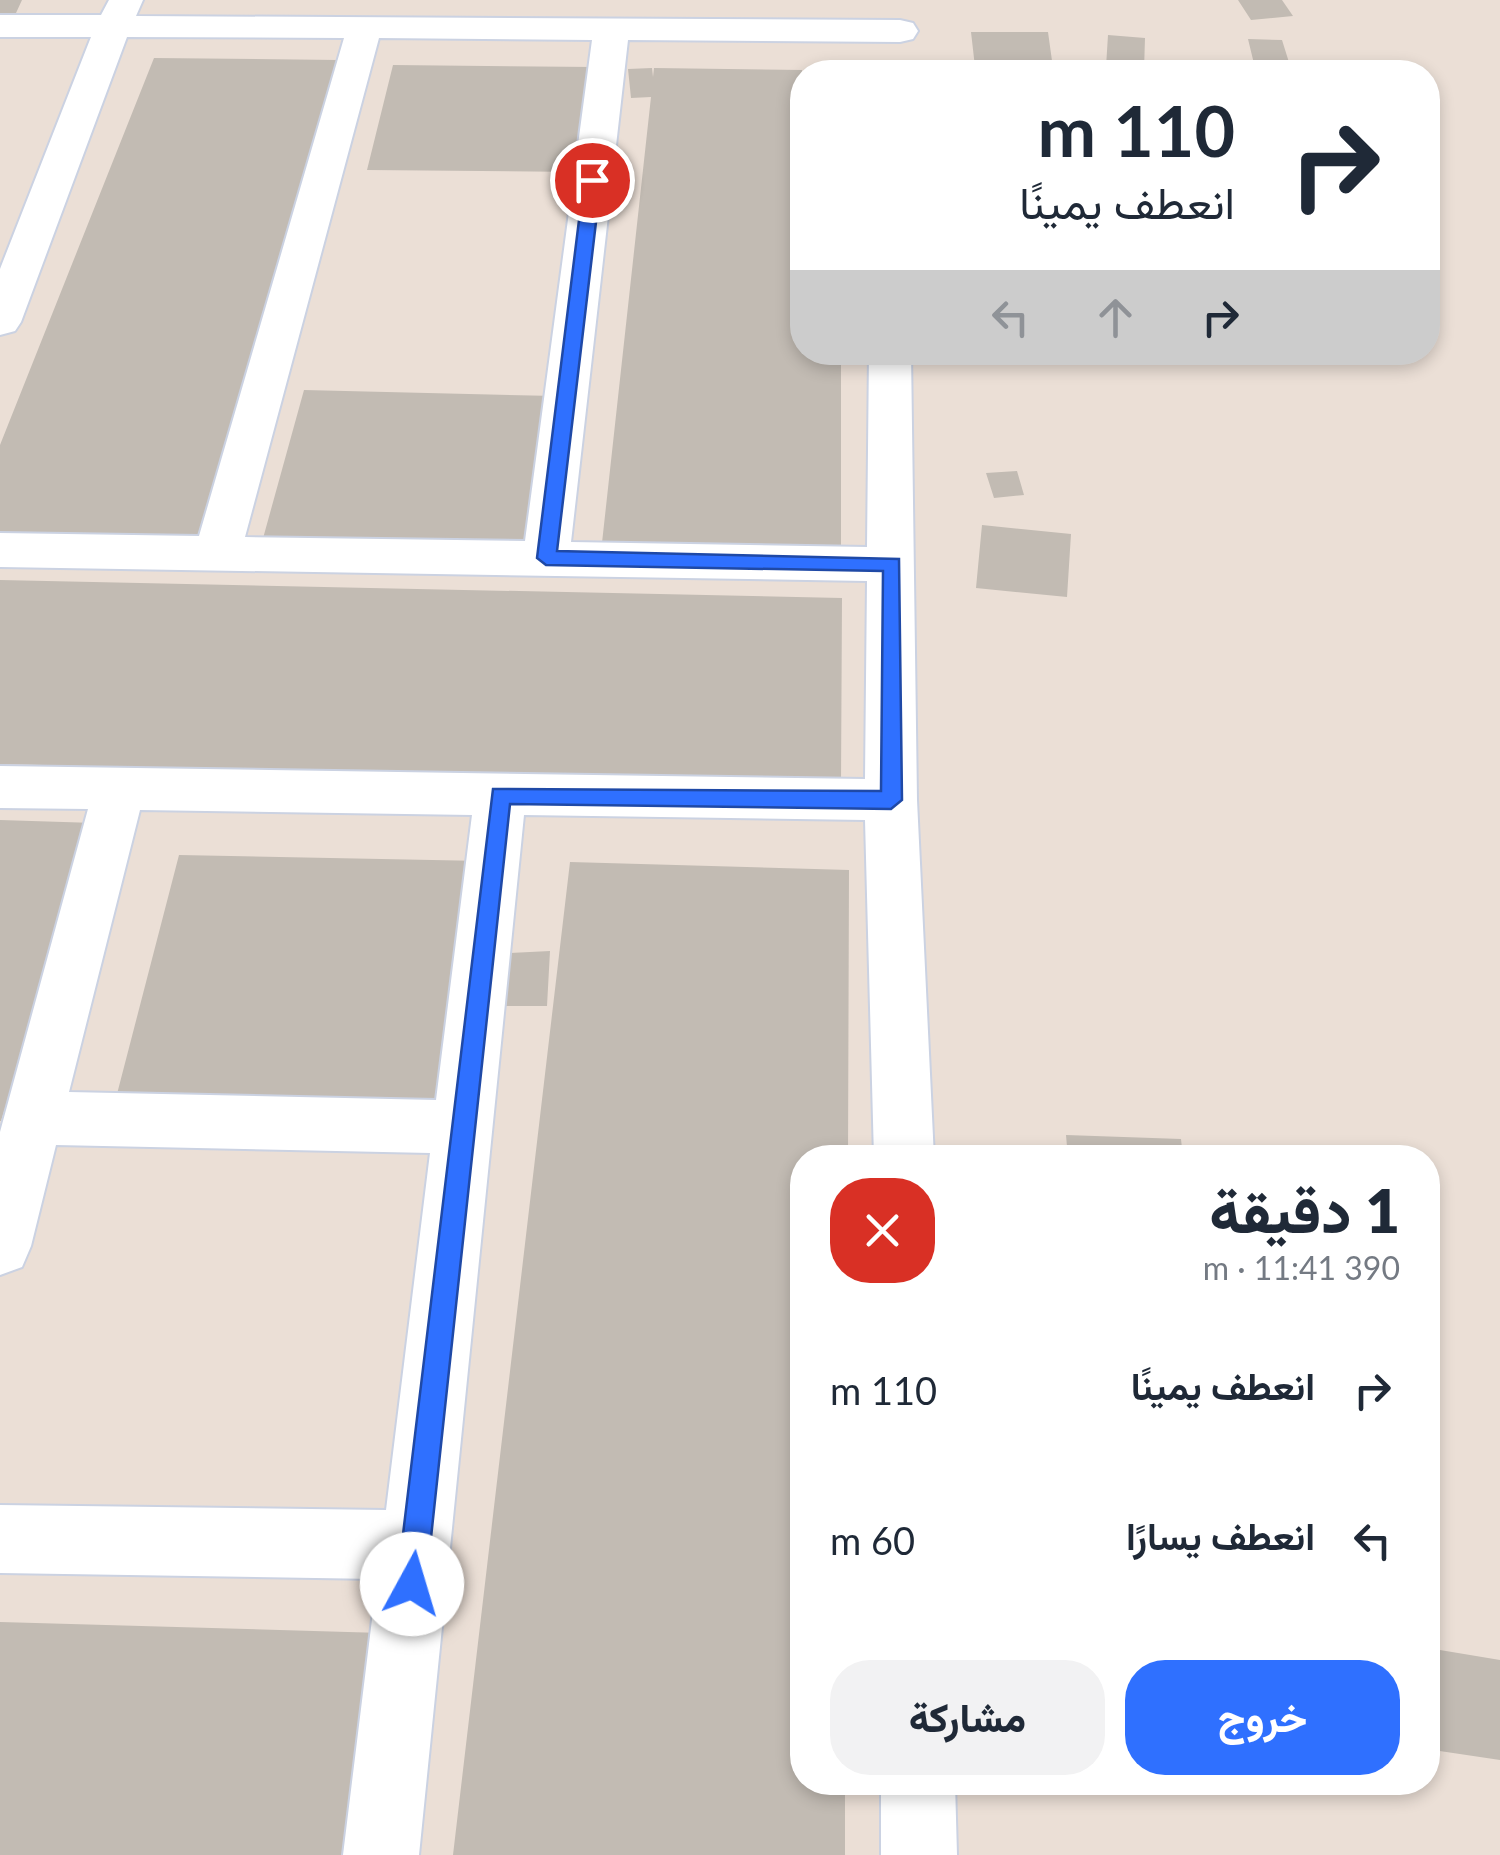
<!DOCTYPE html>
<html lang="ar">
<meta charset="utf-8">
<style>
:root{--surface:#fff;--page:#f2f2f3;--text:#1f2937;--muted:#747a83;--accent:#2f70ff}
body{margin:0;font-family:Lato,Vazirmatn,sans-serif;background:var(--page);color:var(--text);direction:rtl;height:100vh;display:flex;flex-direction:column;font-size:38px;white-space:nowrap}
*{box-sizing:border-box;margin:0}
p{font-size:32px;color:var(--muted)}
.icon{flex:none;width:55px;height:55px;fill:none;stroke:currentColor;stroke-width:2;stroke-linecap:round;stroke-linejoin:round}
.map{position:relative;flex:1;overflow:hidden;direction:ltr}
.panel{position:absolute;left:790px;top:1145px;width:650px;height:650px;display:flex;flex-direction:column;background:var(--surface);border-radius:40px;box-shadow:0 5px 15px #0003;direction:rtl}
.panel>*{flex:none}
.guide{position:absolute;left:790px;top:60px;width:650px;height:305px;border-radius:40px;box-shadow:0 5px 15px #0003;direction:rtl;background:#fff;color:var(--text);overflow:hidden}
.pin{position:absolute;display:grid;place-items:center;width:85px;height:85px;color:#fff;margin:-42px;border:5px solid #fff;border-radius:50%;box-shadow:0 2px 10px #0007}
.me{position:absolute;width:110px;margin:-55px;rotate:6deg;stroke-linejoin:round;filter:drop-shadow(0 0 8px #0008)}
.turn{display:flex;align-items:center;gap:35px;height:210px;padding:0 40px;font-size:45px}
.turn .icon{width:130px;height:130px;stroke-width:2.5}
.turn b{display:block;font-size:70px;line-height:85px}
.lanes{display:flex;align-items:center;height:95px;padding:0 40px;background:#0003;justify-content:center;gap:50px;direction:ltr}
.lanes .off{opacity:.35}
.round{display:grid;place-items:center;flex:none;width:105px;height:105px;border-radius:40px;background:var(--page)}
.summary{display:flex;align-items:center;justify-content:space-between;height:170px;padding:0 40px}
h1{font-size:60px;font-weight:800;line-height:75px}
.primary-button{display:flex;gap:20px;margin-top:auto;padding:20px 40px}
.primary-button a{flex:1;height:115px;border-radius:40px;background:var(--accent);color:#fff;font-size:40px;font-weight:800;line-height:115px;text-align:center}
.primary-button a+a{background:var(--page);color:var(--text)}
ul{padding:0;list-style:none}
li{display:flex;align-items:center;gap:30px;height:150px;padding:0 40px}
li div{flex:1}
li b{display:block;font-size:38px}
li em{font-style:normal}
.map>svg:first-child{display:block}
.building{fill:#c2bbb3}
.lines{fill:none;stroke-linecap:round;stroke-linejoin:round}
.minor-casing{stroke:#cbd2e2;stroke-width:4}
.minor{fill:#fff;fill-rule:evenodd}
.route{fill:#2f70ff;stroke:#1f49a6;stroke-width:2.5}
</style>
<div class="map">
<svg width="1500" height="1855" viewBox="0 0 1500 1855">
<rect width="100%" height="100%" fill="#ebdfd6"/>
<path class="building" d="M 0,0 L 22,0 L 16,13 L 0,13 Z
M 1238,0 L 1282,0 L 1293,16 L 1251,20 Z
M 971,32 L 1048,32 L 1053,68 L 975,67 Z
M 1108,35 L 1145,38 L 1144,70 L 1106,67 Z
M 1248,39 L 1282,40 L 1292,72 L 1256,72 Z
M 154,58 L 338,60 L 200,542 L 0,539 L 0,445 Z
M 393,65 L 594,67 L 580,172 L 367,170 Z
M 652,68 L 653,77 L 654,68 L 802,70 L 802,352 L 841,352 L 841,556 L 601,552 L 651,97 L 631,98 L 628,69 Z
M 304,390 L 555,396 L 531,549 L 262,542 Z
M 1017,471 L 1024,495 L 994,498 L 986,473 Z
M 982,525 L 1071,534 L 1067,597 L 976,588 Z
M 0,580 L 842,598 L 841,784 L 0,764 Z
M 0,820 L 95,823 L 1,1121 L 0,1121 Z
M 179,855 L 483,861 L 449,1101 L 117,1094 Z
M 570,862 L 849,870 L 848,1158 L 802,1158 L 802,1782 L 845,1782 L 845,1855 L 453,1855 Z
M 550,951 L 547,1006 L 506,1006 L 510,953 Z
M 1066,1135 L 1181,1139 L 1183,1158 L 1068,1158 Z
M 0,1622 L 382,1633 L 350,1855 L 0,1855 Z
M 1428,1648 L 1500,1660 L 1500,1760 L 1433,1750 Z"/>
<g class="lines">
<defs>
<path id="minor" d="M 109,0 L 143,0 L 136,16 L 900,20 L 913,23 L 918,31 L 913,39 L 900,42 L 628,40 L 571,542 L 867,547 L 869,352 L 911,352 L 917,800 L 934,1158 L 874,1158 L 865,820 L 524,815 L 419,1855 L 343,1855 L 377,1579 L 0,1573 L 0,1505 L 386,1510 L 430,1153 L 56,1145 L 31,1246 L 22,1267 L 0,1275 L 0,1132 L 88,809 L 0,808 L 0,766 L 865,779 L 867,581 L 0,567 L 0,533 L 199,536 L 344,38 L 127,37 L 21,322 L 15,331 L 0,335 L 0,269 L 91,37 L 0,37 L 0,15 L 101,15 ZM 379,38 L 592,40 L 525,541 L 245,537 ZM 140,810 L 472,815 L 436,1100 L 69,1092 Z
M 881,1782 L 955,1782 L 957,1855 L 881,1855 Z"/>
</defs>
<use href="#minor" class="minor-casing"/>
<use href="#minor" class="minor"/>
</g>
<path class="route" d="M 592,175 L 601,180 L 557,551 L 899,559 L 902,800 L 891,809 L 510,804 L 426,1584 L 422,1594 L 412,1598 L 401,1594 L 397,1584 L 493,789 L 881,791 L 883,571 L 546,565 L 537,558 L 584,180 Z"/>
</svg>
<div class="pin" style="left:592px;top:180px;background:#d93025"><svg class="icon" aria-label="arrive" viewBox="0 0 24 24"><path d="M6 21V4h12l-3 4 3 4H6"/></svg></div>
<svg class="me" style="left:412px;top:1584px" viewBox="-20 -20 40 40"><circle r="19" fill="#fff"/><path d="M0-13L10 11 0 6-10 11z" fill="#2f70ff"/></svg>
<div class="guide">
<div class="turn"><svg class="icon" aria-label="right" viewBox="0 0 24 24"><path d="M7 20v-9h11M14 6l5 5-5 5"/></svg><div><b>110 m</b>انعطف يمينًا</div></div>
<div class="lanes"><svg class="icon off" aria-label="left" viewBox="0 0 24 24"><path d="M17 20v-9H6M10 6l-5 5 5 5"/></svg><svg class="icon off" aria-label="ahead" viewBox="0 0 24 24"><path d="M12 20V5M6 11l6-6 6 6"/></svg><svg class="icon" aria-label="right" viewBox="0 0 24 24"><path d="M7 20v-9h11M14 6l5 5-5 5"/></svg></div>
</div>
<section class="panel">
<div class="summary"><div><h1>1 دقيقة</h1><p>390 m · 11:41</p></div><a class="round" style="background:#d93025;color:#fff"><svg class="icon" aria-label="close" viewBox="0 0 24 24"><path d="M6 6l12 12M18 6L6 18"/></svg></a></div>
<ul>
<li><svg class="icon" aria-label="right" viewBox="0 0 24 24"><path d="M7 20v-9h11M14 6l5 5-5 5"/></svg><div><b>انعطف يمينًا</b></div><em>110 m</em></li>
<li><svg class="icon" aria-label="left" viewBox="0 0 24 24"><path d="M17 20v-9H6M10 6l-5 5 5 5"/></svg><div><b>انعطف يسارًا</b></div><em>60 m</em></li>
</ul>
<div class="primary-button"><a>خروج</a><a>مشاركة</a></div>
</section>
</div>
